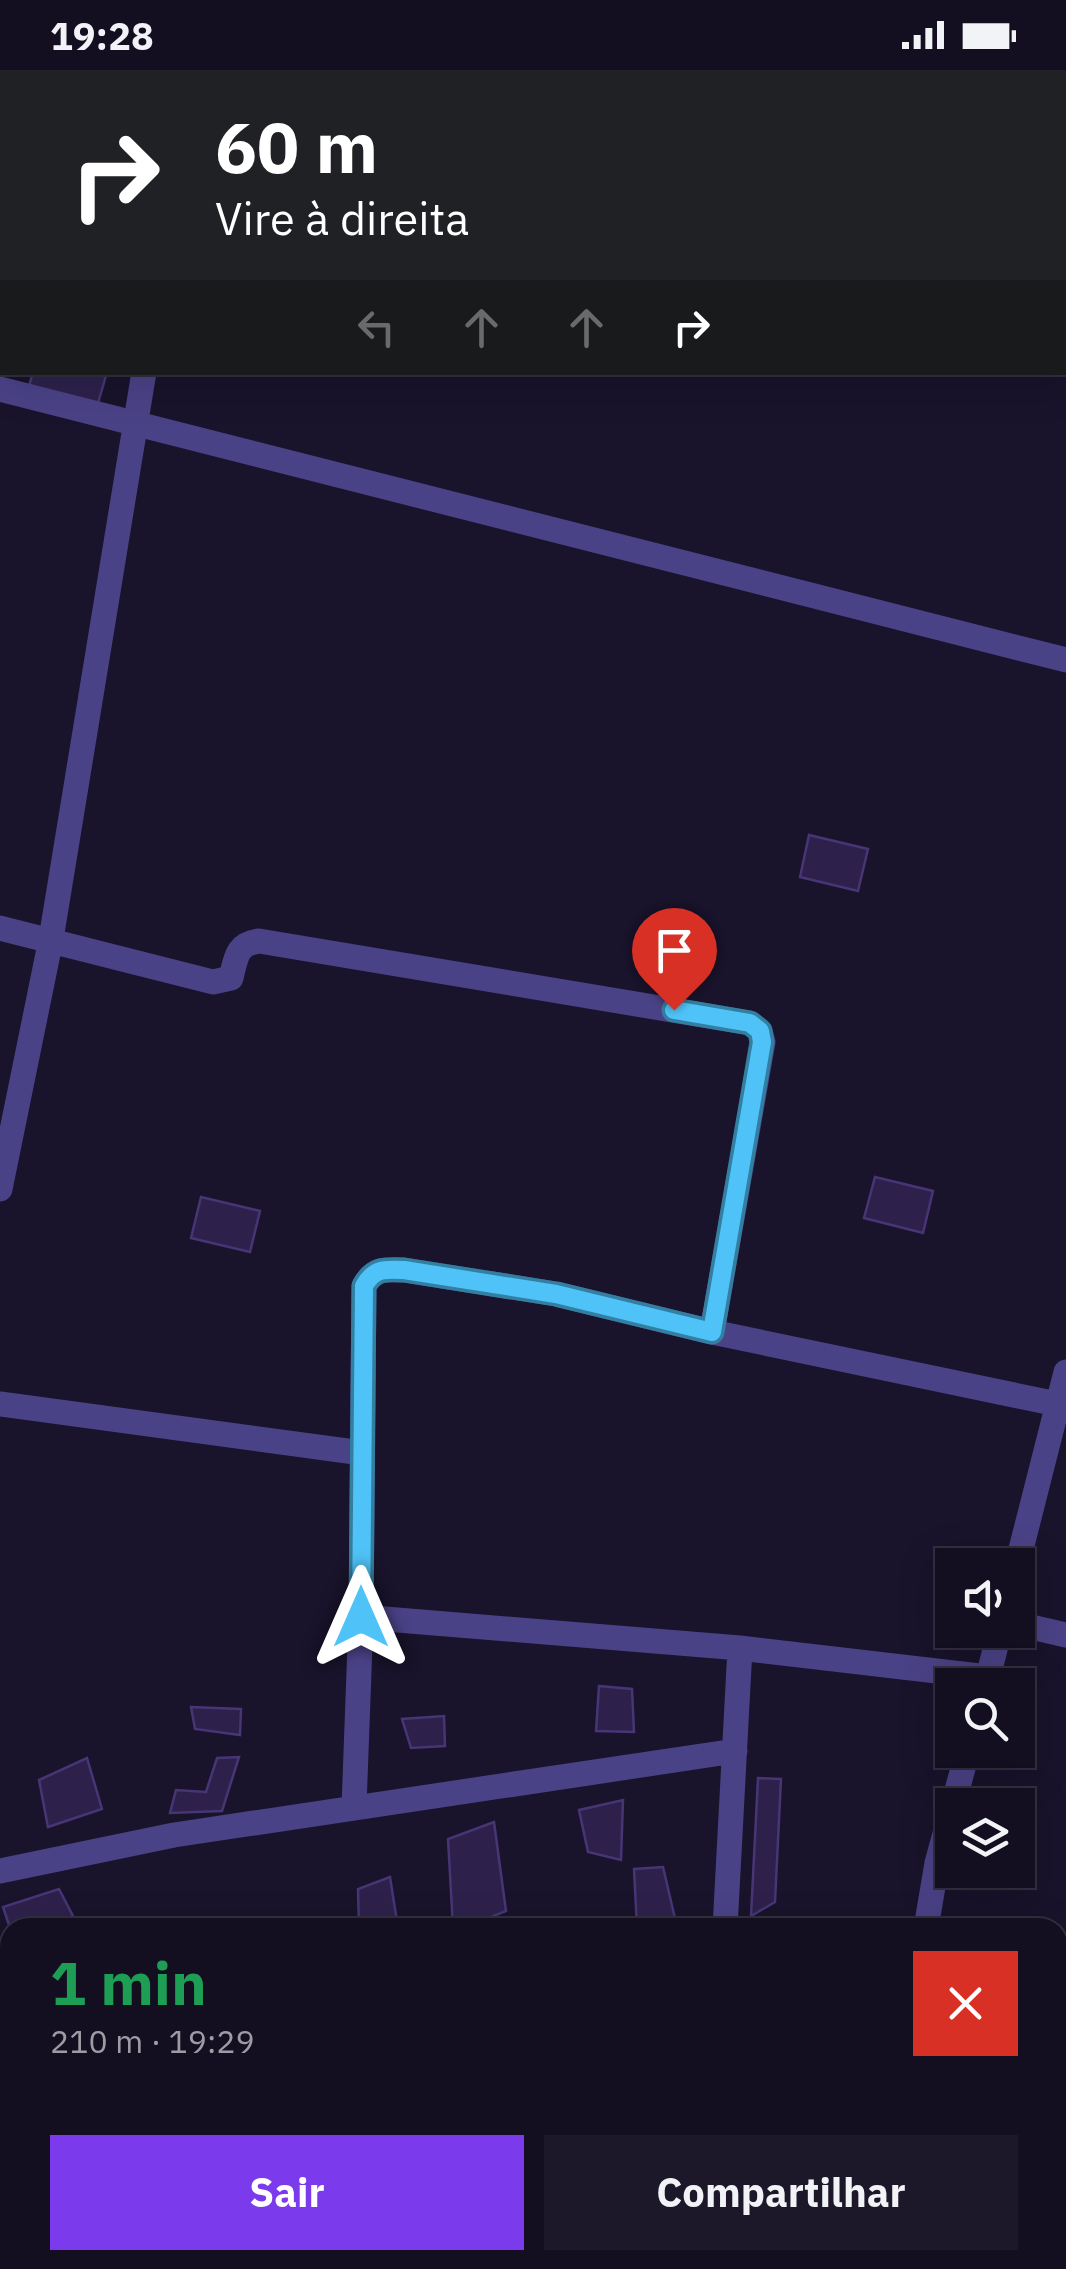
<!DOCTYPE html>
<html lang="pt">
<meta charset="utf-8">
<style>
:root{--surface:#130e20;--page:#1c1729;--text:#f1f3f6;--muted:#9d9ca5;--line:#322e3e;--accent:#7c3aed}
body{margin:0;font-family:"IBM Plex Sans",sans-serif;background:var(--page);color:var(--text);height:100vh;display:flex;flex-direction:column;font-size:38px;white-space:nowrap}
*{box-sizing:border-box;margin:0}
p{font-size:32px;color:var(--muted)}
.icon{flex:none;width:55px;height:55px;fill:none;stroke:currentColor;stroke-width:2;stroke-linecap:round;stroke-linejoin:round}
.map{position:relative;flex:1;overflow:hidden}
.panel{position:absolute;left:0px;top:1848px;width:1068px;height:352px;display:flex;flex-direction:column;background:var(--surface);border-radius:30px 30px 0 0;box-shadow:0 10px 40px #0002,0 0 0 2px var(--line)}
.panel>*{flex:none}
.guide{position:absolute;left:0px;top:0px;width:1068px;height:305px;box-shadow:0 10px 40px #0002,0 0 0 2px var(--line);background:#202124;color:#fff;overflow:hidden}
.fabs{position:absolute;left:935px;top:1478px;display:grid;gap:20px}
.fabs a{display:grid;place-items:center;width:100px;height:100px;border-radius:0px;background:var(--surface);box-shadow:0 10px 40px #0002,0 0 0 2px var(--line);font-size:50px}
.pin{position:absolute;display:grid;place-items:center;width:85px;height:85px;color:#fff;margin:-102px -42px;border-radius:50% 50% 50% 0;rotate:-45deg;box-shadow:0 0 10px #0007}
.pin .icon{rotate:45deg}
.me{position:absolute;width:110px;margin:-55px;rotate:0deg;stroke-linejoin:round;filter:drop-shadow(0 0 8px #0008)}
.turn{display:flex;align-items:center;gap:35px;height:210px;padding:0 50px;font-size:45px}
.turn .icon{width:130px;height:130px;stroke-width:2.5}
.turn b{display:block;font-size:70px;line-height:85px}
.lanes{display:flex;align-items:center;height:95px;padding:0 50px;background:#0003;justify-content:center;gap:50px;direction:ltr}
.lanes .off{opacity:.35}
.round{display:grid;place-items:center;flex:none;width:105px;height:105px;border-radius:0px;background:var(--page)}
.head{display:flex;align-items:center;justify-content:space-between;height:170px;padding:0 50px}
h1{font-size:60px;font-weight:700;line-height:75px;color:#1e9e55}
.action{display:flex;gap:20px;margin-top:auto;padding:20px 50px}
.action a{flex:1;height:115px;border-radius:0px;background:var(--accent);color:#fff;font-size:40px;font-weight:700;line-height:115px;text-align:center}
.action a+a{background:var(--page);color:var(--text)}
.status{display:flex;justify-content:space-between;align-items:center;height:70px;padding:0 50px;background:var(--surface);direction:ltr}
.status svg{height:28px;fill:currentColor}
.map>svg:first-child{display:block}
.building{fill:#2d214b;stroke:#473575;stroke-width:2.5}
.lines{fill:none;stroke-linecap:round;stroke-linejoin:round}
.street{stroke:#4a4286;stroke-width:25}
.route-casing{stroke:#337fa1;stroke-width:25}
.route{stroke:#4fc3f7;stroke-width:18}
</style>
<div class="status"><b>19:28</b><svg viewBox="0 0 49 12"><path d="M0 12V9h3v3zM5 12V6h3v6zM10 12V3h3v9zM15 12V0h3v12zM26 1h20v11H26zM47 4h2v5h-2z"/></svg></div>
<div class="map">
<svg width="1066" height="2199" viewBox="0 0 1066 2199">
<rect width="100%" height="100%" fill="#19132b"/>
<path class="building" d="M 33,302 L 107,302 L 96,340 L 28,320 Z
M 809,765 L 868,779 L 858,821 L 800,807 Z
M 875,1107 L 933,1121 L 923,1163 L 864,1148 Z
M 201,1127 L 260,1141 L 250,1182 L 191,1168 Z
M 599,1616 L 632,1619 L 634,1662 L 596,1661 Z
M 191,1637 L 241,1639 L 240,1665 L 195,1659 Z
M 444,1646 L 445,1676 L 411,1678 L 402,1649 Z
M 239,1687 L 222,1741 L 170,1743 L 176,1720 L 206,1722 L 217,1688 Z
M 87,1688 L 102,1739 L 48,1757 L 39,1710 Z
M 758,1708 L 781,1709 L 775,1832 L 751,1846 Z
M 623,1730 L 621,1790 L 588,1782 L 579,1740 Z
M 494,1752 L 506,1841 L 464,1858 L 453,1858 L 448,1769 Z
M 663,1797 L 677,1857 L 637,1858 L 634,1799 Z
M 390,1807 L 398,1858 L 359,1858 L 358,1819 Z
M 59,1819 L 73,1846 L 45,1858 L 10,1858 L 3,1837 Z
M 10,2036 L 10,2122 L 0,2125 L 0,2037 Z
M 496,2190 L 558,2190 L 559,2199 L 497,2199 Z"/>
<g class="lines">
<path class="street" d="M 199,2 L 200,0
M 0,113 L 2,113
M 1065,222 L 1066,222
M 0,319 L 1066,590
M 0,858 L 213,912 L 231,908 C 236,888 236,874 259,871 L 750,953 L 760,961 L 763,972 L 712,1262
M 0,1119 L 51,869 L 144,302
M 0,1334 L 362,1383
M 1017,1495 L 1066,1302
M 361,1547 L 740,1578 L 988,1607
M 1018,1554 L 1066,1565
M 986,1615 L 1000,1560
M 953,1735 L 968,1680
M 354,1737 L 361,1547 L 364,1216 C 374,1198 385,1199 404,1200 L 556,1224 L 712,1262 L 1057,1334
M 0,1801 L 174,1765 L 735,1681
M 725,1858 L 740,1578
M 926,1858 L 937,1793 L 952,1738
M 300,2199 L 356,2196 L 364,2190
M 684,2199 L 684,2190
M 880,2199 L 881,2190"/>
</g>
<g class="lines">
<defs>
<path id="route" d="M 361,1547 L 364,1216 C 374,1198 385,1199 404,1200 L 556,1224 L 712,1262 L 762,972 L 760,961 L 750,953 L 674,940"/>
</defs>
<use href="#route" class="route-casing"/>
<use href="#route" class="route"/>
</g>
</svg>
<div class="fabs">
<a><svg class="icon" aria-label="sound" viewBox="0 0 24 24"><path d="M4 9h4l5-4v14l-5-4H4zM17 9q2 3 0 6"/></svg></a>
<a><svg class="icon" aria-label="search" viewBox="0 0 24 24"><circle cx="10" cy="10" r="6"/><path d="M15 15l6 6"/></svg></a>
<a><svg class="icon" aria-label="layers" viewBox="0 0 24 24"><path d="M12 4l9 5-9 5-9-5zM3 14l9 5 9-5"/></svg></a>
</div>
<div class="pin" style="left:674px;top:940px;background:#d93025"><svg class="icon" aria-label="arrive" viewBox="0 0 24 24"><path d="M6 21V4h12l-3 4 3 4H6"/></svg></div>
<svg class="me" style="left:361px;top:1547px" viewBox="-20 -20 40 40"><path d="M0-17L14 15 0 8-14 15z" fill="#4fc3f7" stroke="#fff" stroke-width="4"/></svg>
<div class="guide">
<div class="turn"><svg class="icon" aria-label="right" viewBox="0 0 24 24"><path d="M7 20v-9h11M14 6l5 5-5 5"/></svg><div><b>60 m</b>Vire à direita</div></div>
<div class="lanes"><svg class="icon off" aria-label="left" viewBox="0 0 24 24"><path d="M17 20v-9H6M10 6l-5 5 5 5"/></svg><svg class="icon off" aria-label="ahead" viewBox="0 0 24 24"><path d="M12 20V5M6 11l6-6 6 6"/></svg><svg class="icon off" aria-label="ahead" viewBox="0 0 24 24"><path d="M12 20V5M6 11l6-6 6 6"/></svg><svg class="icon" aria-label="right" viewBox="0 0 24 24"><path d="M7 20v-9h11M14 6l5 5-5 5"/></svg></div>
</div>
<section class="panel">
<div class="head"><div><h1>1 min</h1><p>210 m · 19:29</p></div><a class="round" style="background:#d93025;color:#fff"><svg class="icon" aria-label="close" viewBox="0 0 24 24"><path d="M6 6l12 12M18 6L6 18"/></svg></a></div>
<div class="action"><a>Sair</a><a>Compartilhar</a></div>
</section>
</div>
